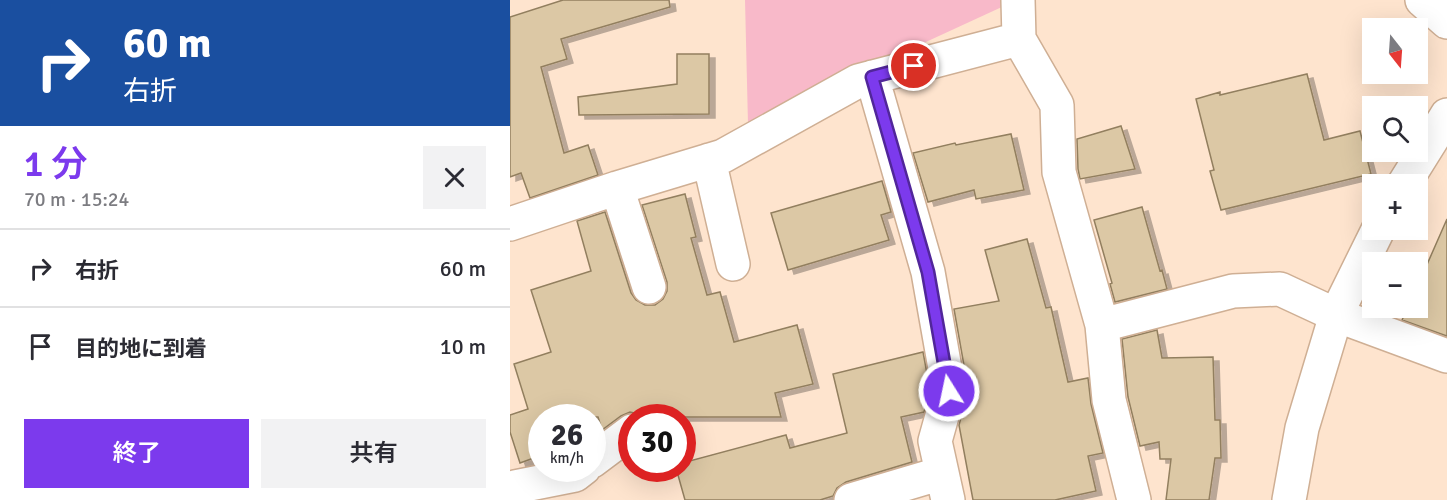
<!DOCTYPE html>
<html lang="ja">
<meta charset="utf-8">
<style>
:root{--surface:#fff;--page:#f2f2f3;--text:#2b2b33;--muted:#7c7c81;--line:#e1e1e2;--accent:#7c3aed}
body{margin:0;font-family:Signika,"Noto Sans JP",sans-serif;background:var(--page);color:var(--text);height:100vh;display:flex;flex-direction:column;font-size:22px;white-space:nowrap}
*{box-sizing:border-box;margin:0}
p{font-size:20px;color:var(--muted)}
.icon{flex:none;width:33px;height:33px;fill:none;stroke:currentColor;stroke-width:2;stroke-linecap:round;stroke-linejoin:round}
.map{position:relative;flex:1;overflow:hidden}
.sheet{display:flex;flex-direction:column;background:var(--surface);width:510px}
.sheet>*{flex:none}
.hud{background:#1a4fa0;color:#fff;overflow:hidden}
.needle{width:39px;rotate:163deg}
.fabs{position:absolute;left:852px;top:18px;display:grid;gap:12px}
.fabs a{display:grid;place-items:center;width:66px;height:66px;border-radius:0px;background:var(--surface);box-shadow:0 6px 24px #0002;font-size:30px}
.speed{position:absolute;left:18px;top:404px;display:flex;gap:12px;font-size:30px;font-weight:700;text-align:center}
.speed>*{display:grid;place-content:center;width:78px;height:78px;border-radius:50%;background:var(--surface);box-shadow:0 6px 24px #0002;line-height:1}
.speed small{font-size:15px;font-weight:400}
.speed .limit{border:9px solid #d22;background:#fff;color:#111}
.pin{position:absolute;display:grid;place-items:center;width:51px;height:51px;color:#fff;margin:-26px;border:3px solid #fff;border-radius:50%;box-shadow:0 2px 6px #0007}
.me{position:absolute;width:66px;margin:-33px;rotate:350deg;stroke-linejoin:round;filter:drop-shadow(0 0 4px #0008)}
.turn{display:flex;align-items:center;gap:21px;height:126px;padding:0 24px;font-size:27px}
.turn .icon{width:78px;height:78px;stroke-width:2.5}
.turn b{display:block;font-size:42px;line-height:51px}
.round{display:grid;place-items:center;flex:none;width:63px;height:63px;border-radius:0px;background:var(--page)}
.overview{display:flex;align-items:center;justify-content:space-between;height:102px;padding:0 24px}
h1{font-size:36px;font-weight:600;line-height:45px;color:var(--accent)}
.action{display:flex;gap:12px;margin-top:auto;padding:12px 24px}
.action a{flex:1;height:69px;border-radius:0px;background:var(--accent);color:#fff;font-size:24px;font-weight:600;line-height:69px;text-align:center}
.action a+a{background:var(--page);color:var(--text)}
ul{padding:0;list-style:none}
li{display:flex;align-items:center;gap:18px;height:78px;padding:0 24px;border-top:2px solid var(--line)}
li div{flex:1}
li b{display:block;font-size:22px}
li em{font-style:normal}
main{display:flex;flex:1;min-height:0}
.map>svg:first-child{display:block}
.green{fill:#f8b9c9}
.building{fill:#dcc8a5;stroke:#927f5f;stroke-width:1.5;filter:url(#shadow)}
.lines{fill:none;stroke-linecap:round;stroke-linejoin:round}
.minor-casing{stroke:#cfaf94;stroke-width:36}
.tertiary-casing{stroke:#cfaf94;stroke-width:36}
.secondary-casing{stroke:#cfaf94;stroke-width:36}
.minor{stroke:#fff;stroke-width:33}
.tertiary{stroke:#fff;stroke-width:33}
.secondary{stroke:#fff;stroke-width:33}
.route-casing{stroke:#51269a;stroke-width:15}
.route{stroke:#7c3aed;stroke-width:10}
</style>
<main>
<section class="sheet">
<div class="hud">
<div class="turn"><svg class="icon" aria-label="right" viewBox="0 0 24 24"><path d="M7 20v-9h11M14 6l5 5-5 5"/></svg><div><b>60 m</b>右折</div></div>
</div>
<div class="overview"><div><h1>1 分</h1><p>70 m · 15:24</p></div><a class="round"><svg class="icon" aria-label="close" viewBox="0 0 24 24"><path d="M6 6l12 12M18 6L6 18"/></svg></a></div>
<ul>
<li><svg class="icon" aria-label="right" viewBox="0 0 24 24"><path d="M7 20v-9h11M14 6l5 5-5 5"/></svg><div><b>右折</b></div><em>60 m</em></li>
<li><svg class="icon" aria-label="arrive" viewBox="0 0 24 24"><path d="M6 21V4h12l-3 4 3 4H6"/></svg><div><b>目的地に到着</b></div><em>10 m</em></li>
</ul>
<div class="action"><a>終了</a><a>共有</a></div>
</section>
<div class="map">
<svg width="937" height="500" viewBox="0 0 937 500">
<defs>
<filter id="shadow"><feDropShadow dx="6" dy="4" stdDeviation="0" flood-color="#0004"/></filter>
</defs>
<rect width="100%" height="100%" fill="#fee4ce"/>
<path class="green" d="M 235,0 L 493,0 L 494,6 L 238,124 Z"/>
<path class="building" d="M 53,0 L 159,0 L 160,7 L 51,39 L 57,59 L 31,67 L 54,153 L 78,145 L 88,175 L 20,198 L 11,173 L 0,177 L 0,17 Z
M 167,54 L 199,54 L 199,114 L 69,115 L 68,97 L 167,84 Z
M 797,74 L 814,140 L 850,131 L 861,174 L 711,210 L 700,171 L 704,170 L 686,99 L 710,92 L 710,95 Z
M 611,126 L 625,169 L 570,179 L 568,169 L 567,139 Z
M 501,134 L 514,190 L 466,199 L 464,190 L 418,202 L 403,153 L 445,143 L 446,145 Z
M 372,181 L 381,212 L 371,215 L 379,240 L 278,270 L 261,213 Z
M 175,194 L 186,237 L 181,238 L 197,295 L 210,292 L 224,342 L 287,325 L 303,384 L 265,393 L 271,417 L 134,417 L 129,414 L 120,412 L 111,416 L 92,430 L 88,417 L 32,417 L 32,455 L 10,463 L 0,432 L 0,415 L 18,409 L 4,364 L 41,352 L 21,290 L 81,271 L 67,221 L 95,212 L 121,293 L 126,300 L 135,305 L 145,305 L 153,299 L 157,291 L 157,282 L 132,205 Z
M 632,207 L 650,271 L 652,270 L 657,289 L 605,302 L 600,284 L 602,283 L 584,220 Z
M 937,219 L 937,336 L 892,320 L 898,308 L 908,308 L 908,285 Z
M 517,239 L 536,308 L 541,307 L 558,382 L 578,378 L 581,404 L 593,453 L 578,456 L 586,491 L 545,500 L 463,500 L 449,425 L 457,396 L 458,388 L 444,309 L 489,301 L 475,250 Z
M 647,330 L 652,358 L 703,357 L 705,420 L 710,420 L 711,458 L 705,458 L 699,500 L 656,500 L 661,459 L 650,459 L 649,442 L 630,446 L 618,397 L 612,339 Z
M 413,352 L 420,390 L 414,412 L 391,417 L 402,462 L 336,482 L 327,488 L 323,496 L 310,500 L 175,500 L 166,468 L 172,468 L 172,463 L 276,435 L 280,448 L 337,433 L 323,374 Z"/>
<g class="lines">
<defs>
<path id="minor" d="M 508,0 L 509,39 L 547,105 L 549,172 L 592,325 L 723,291 L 770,289 L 826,315 L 937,356
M 362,77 L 418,272 L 439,391 L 425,441 L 438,500
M 199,160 L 223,264
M 107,188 L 139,287
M 0,224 L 107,188 L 213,156 L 348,81 L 509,39
M 592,325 L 599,400 L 624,500
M 82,461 L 122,431
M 0,489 L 5,487 L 65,475 L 74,468
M 341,500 L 432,473"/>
<path id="tertiary" d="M 894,184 L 937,115
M 779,500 L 792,428 L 826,315 L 868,230"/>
<path id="secondary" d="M 912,0 L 937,22"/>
</defs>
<use href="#minor" class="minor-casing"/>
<use href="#tertiary" class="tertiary-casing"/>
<use href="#secondary" class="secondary-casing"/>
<use href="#minor" class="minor"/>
<use href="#tertiary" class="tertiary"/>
<use href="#secondary" class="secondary"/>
</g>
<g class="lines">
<defs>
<path id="route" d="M 404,66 L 362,77 L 418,272 L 439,391"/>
</defs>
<use href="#route" class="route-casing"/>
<use href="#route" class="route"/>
</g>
</svg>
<div class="fabs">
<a><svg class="needle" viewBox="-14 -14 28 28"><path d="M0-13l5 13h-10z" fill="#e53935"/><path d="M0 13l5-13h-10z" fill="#7c7c81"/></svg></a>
<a><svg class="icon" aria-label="search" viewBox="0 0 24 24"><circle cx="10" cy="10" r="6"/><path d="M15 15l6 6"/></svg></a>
<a>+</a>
<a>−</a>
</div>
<div class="speed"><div>26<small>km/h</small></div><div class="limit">30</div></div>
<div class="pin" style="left:404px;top:66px;background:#d93025"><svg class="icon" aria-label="arrive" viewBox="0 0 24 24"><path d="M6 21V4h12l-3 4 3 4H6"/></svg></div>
<svg class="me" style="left:439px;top:391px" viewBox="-20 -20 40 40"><circle r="17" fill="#7c3aed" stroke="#fff" stroke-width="3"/><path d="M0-11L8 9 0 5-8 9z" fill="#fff"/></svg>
</div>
</main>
